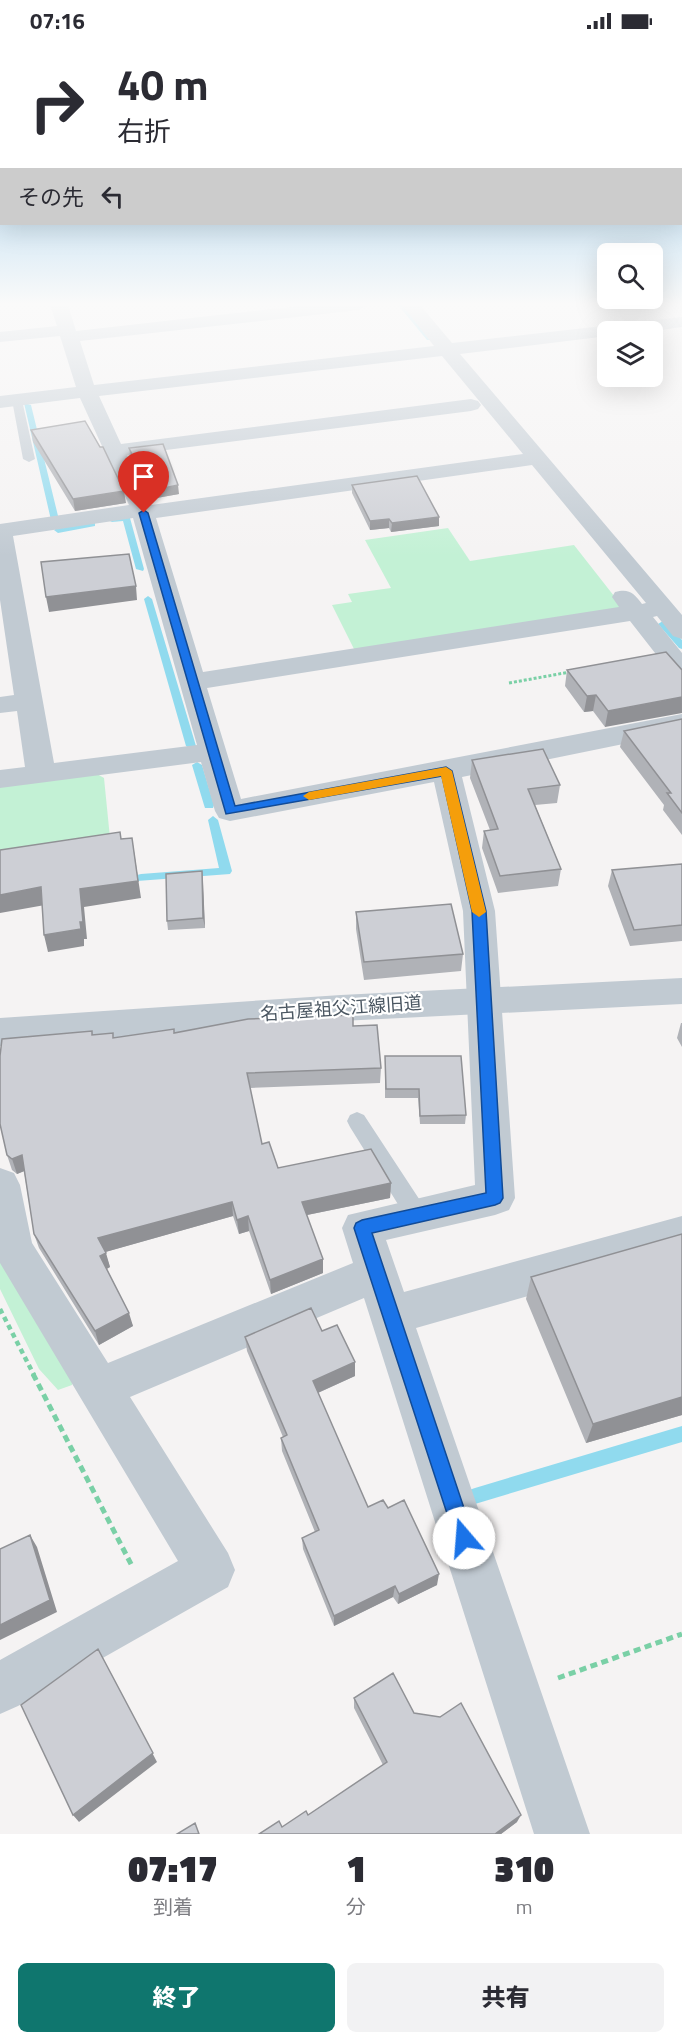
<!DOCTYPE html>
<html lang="ja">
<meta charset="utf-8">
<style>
:root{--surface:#fff;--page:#f2f2f3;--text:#2b2b33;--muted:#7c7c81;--accent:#0f766e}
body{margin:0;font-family:"Titillium Web","Noto Sans JP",sans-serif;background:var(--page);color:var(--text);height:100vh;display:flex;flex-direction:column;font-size:22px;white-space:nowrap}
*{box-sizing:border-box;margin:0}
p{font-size:20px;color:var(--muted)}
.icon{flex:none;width:33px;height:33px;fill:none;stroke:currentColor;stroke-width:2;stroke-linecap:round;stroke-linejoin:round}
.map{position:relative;height:1792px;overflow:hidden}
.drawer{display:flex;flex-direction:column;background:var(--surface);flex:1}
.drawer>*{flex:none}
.top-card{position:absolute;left:0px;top:0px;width:682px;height:183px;box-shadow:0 6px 24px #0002;background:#fff;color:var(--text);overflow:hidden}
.tools{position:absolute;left:597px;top:201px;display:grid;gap:12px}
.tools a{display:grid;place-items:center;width:66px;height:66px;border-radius:9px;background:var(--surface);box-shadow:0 6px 24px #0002;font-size:30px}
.pin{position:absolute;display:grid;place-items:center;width:51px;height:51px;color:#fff;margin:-62px -26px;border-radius:50% 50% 50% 0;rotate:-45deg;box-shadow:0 0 6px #0007}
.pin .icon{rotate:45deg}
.me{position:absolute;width:66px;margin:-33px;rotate:342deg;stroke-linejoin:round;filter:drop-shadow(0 0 4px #0008)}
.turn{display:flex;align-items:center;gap:21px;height:126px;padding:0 18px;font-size:27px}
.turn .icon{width:78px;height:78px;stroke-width:2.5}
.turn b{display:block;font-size:42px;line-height:51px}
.then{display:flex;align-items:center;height:57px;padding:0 18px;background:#0003;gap:12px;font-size:22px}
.eta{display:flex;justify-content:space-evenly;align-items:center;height:102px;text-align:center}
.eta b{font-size:36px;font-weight:800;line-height:42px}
.button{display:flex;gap:12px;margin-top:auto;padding:12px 18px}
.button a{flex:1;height:69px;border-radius:9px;background:var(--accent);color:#fff;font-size:24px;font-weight:800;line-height:69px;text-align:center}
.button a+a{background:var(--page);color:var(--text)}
.status{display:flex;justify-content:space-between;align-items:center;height:42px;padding:0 30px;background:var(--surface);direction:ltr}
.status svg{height:16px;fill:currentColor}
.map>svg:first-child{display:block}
.green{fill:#c3f1d5}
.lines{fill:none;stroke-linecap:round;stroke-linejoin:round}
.stream{fill:#90daee;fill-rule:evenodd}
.path-far2{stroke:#7ad0a6;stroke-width:3;stroke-dasharray:3 2;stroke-linecap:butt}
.path-far1{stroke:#7ad0a6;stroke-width:4.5;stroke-dasharray:5 4;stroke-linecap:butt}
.path{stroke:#7ad0a6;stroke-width:5;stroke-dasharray:7 4.5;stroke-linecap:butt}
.service{fill:#c1cad2;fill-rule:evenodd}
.minor{fill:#c1cad2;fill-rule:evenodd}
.tertiary{fill:#c1cad2;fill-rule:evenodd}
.wall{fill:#b0b2b7}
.shaded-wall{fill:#909195}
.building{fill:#cdcfd5;stroke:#909195;stroke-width:1.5}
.route{fill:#1a73e8;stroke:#114b97;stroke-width:1.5}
.slow{fill:#f59e0b}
.labels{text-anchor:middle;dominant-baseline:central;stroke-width:4.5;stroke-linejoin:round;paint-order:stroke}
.street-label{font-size:18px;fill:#4a5661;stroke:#fff}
</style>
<div class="status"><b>07:16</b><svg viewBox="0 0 49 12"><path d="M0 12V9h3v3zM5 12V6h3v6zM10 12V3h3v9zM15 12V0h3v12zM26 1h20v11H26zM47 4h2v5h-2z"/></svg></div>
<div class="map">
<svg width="682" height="1792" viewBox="0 0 682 1792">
<rect width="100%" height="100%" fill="#f5f3f3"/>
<path class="green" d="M 448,486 L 470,519 L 574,503 L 625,568 L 356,611 L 332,563 L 352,560 L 348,552 L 391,546 L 365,498 Z
M 97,732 L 104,736 L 110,796 L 0,817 L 0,745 Z
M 0,1186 L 73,1332 L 72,1343 L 58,1348 L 39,1327 L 0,1247 Z"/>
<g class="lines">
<path class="stream" d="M 398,263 L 405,263 L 431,296 L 431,298 L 427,298 Z
M 24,361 L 31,363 L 59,478 L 58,480 L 51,478 Z
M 126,474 L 130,476 L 144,527 L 143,529 L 136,527 L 123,479 L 112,480 L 108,478 Z
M 92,480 L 95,480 L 95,484 L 58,491 L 54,488 L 58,485 Z
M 148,554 L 152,557 L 196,704 L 195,706 L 191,707 L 186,704 L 144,557 Z
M 663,579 L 666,580 L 682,598 L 682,607 L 679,606 L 658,582 Z
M 197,720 L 202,723 L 214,763 L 213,766 L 205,766 L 204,763 L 192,723 Z
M 213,774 L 218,778 L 232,829 L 230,832 L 137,839 L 135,836 L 137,833 L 141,832 L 219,826 L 208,778 Z
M 682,1384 L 682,1400 L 475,1462 L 469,1460 L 467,1454 L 469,1448 L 475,1446 Z"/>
<path class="path-far2" d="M 509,641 L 570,630"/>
<path class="path-far1" d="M 0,1267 L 34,1333"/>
<path class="path" d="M 33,1332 L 132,1524
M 558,1636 L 682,1592"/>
<path class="service" d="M 17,355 L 22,358 L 35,417 L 29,420 L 23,417 L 12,358 Z
M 357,1070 L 364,1073 L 425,1166 L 428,1173 L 425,1180 L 417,1183 L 409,1180 L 350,1085 L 347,1079 L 350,1073 Z"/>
<path class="minor" d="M 50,263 L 68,263 L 76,289 L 308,263 L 367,263 L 359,268 L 80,299 L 94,343 L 434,304 L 402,263 L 420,263 L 452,301 L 682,275 L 682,285 L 647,290 L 608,290 L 608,294 L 460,312 L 682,573 L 682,597 L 673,594 L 657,574 L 653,575 L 682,611 L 682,636 L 673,634 L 630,579 L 207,646 L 241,757 L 682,672 L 682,690 L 462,735 L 495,869 L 515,1156 L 509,1168 L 495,1173 L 386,1198 L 404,1250 L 682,1174 L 682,1210 L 416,1286 L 590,1792 L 534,1792 L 364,1256 L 130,1355 L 228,1511 L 235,1528 L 228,1545 L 18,1664 L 0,1672 L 0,1618 L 178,1519 L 0,1221 L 0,1126 L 14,1131 L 20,1143 L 32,1201 L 108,1321 L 353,1221 L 342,1186 L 348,1173 L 475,1143 L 463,869 L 434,740 L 230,779 L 219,776 L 215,769 L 201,720 L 0,746 L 0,728 L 25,725 L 17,669 L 0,671 L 0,655 L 14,653 L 0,558 L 0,482 L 129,463 L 80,356 L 0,366 L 0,354 L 76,345 L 60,294 L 0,300 L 0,290 L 57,284 ZM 442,314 L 523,412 L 151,463 L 127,413 L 471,369 L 478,367 L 481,363 L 478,359 L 471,357 L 121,402 L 99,354 ZM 532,423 L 646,561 L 642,562 C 634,551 629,546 615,550 L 612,555 L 619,565 L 203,630 L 156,476 ZM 133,476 L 197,703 L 54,721 L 13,494 Z"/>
<path class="tertiary" d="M 682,936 L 682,962 L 341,979 L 0,1004 L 0,976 L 341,953 Z"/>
</g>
<path class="wall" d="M 31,388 L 126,461 L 75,469 L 33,400 Z
M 129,406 L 179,452 L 151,457 L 130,415 Z
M 352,443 L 439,475 L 439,484 L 391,490 L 389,486 L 370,488 L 352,451 Z
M 567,628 L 682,628 L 605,685 L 593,669 L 584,670 L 565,644 Z
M 682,677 L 682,793 L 663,768 L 664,763 L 620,705 L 624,689 Z
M 472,718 L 560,743 L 557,761 L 535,763 L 561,827 L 558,844 L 498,851 L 482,806 L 484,789 L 490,788 L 470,736 Z
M 682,822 L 682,899 L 630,904 L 608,844 L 612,828 Z
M 202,829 L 205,886 L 168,888 L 167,879 Z
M 356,870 L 463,912 L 461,929 L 364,938 L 356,887 Z
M 681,981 L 682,981 L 682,1005 L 677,996 Z
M 353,984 L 381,1026 L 380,1041 L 250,1046 L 262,1102 L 278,1126 L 391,1141 L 390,1156 L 307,1173 L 323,1231 L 271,1252 L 249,1189 L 239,1192 L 233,1174 L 105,1210 L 110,1225 L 107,1227 L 133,1284 L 99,1303 L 39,1206 L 34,1192 L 24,1129 L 17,1132 L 12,1128 L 7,1113 L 92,989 L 93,993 L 114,996 L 174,991 Z
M 385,1014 L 466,1073 L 465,1082 L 420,1082 L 418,1056 L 385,1056 Z
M 682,1192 L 682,1373 L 586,1401 L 526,1257 L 531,1235 Z
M 322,1289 L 355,1320 L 355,1334 L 318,1351 L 368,1465 L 388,1466 L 437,1543 L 398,1562 L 393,1555 L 334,1584 L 303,1507 L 302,1496 L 315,1490 L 282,1409 L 281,1396 L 283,1395 L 247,1309 L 245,1295 Z
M 354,1656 L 414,1671 L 517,1780 L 501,1792 L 259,1792 L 282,1785 L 308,1773 L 383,1723 L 354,1666 Z"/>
<path class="shaded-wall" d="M 178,443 L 179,452 L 151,457 L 150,449 Z
M 124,449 L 126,461 L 75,469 L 73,457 Z
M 439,475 L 439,484 L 391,490 L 392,481 Z
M 389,477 L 389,486 L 370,488 L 370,479 Z
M 136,544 L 137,558 L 49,570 L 46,555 Z
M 596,653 L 593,669 L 584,670 L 587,654 Z
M 682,655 L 682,671 L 605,685 L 608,669 Z
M 132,796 L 141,856 L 84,865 L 87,897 L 84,897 L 84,904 L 48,910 L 44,893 L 80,880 L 80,847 Z
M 202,829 L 203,838 L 205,886 L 203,876 Z
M 41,845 L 45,863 L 0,871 L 0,853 Z
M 22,1113 L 27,1128 L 17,1132 L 12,1117 Z
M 391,1141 L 390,1156 L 302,1174 L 302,1160 Z
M 232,1160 L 233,1174 L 102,1211 L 98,1196 Z
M 248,1174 L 249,1189 L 239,1192 L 237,1178 Z
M 106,1211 L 110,1225 L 104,1228 L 100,1214 Z
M 323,1217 L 323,1231 L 271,1252 L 270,1238 Z
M 129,1271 L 133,1284 L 99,1303 L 95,1289 Z
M 355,1320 L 355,1334 L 313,1353 L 313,1339 Z
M 682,1355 L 682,1373 L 586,1401 L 593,1382 Z
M 30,1493 L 37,1505 L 57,1570 L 0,1598 L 0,1583 Z
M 439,1532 L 437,1543 L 398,1562 L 399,1552 Z
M 395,1544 L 393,1555 L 334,1584 L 334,1574 Z
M 98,1607 L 157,1720 L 79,1780 L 73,1773 Z
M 521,1773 L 517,1780 L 501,1792 L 495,1792 Z"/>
<path class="building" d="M 85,379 L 100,405 L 103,405 L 124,449 L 73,457 L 31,388 Z
M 163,402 L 178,443 L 150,449 L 129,406 Z
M 417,434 L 439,475 L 392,481 L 389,477 L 370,479 L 352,443 Z
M 129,512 L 136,544 L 46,555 L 41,520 Z
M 666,610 L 682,628 L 682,655 L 608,669 L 596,653 L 587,654 L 567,628 Z
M 682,677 L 682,771 L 667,751 L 671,751 L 624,689 Z
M 543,707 L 560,743 L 528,747 L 561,827 L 500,834 L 484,789 L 498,787 L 472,718 Z
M 120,790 L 121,797 L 132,796 L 138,839 L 80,847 L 83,880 L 80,880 L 81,887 L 44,893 L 41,845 L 0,853 L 0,808 Z
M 682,822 L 682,883 L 634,888 L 612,828 Z
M 202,829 L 203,876 L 167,879 L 166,832 Z
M 451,862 L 463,912 L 364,920 L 356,870 Z
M 353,973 L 353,984 L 377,983 L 381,1026 L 247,1031 L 262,1102 L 269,1100 L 278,1126 L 371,1107 L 391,1141 L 302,1160 L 323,1217 L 270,1238 L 248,1174 L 237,1178 L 232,1160 L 98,1196 L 106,1211 L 100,1214 L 129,1271 L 95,1289 L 34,1192 L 22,1113 L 12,1117 L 7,1113 L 0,1082 L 0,1014 L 2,997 L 92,989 L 92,993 L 113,991 L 113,996 L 174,987 L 174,991 L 248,977 Z
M 385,1014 L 461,1014 L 466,1073 L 420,1074 L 419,1047 L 386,1047 Z
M 682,1192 L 682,1355 L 593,1382 L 531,1235 Z
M 311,1266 L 322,1289 L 337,1283 L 355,1320 L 313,1339 L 368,1465 L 383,1458 L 388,1466 L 404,1458 L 439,1532 L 399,1552 L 395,1544 L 334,1574 L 302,1496 L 319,1488 L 281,1396 L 287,1393 L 245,1295 Z
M 30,1493 L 50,1558 L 0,1583 L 0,1507 Z
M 98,1607 L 153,1711 L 73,1773 L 21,1663 Z
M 393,1631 L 414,1671 L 440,1675 L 461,1661 L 521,1773 L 495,1792 L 259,1792 L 279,1779 L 282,1785 L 306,1769 L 308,1773 L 387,1720 L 354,1656 Z
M 195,1781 L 199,1792 L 177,1792 Z"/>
<linearGradient id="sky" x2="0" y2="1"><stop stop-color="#85c3ea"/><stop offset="0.51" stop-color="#fafafa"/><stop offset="1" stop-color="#fafafa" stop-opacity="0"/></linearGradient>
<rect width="682" height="514" fill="url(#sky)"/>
<path class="route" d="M 144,468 L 148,471 L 235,764 L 446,725 L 452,729 L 486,869 L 503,1156 L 500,1161 L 495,1163 L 372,1191 L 474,1496 L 471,1503 L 464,1506 L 457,1503 L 455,1496 L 354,1186 L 356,1181 L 362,1178 L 486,1151 L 472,869 L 442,734 L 226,772 L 139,471 Z"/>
<path class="slow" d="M 446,725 L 452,729 L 486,870 L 479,875 L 472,870 L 441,734 L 309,758 L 303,754 L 309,750 Z"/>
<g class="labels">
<g class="street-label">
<text transform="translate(341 966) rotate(-4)">名古屋祖父江線旧道</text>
</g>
</g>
</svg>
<div class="tools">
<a><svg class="icon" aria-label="search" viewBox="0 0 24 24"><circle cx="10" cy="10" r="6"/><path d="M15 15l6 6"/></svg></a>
<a><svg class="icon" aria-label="layers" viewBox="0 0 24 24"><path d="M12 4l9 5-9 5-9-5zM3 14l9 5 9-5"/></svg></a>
</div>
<div class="pin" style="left:144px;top:471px;background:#d93025"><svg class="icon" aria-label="arrive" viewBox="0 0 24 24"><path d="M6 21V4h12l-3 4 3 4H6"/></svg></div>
<svg class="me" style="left:464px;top:1496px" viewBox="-20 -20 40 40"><circle r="19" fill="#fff"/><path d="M0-13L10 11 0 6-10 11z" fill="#1a73e8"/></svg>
<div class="top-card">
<div class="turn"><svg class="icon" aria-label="right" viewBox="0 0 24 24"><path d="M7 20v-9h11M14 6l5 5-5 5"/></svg><div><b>40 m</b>右折</div></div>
<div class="then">その先<svg class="icon" aria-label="left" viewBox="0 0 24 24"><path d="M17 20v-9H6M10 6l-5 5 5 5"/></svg></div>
</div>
</div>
<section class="drawer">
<div class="eta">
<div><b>07:17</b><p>到着</p></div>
<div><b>1</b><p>分</p></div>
<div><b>310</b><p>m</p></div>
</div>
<div class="button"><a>終了</a><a>共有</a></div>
</section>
